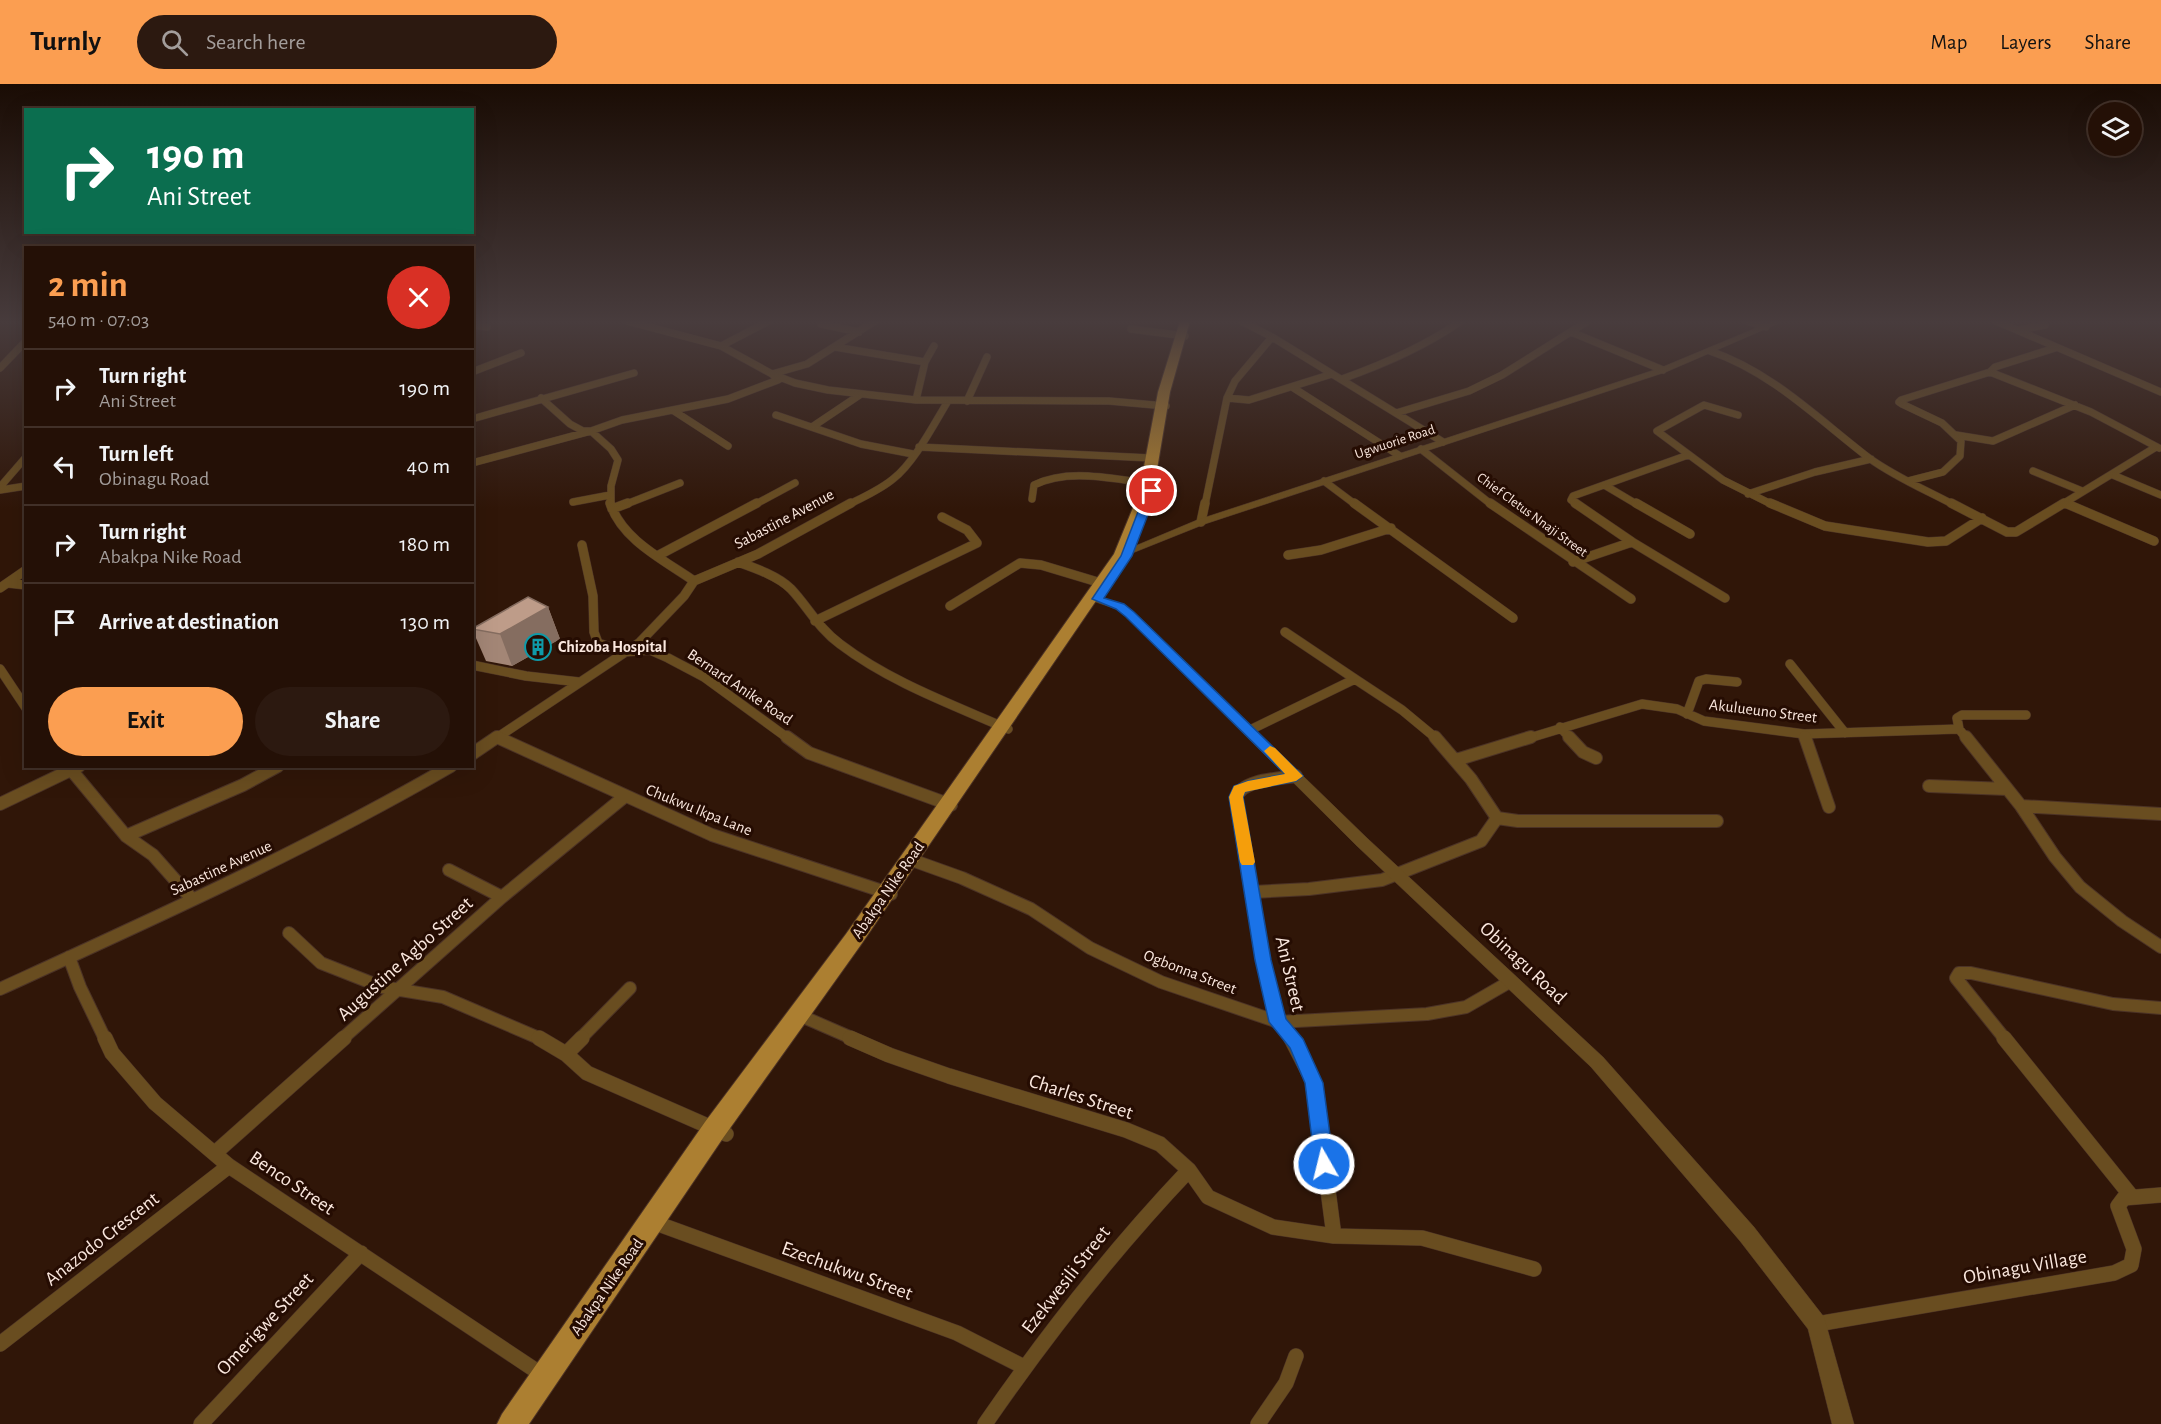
<!DOCTYPE html>
<meta charset="utf-8">
<style>
:root{--surface:#241006;--page:#2c1910;--text:#f1f3f6;--muted:#a39d9b;--line:#413028;--accent:#fb9e51}
body{margin:0;font-family:"Alegreya Sans",sans-serif;background:var(--page);color:var(--text);height:100vh;display:flex;flex-direction:column;font-size:22px;white-space:nowrap}
*{box-sizing:border-box;margin:0}
p{font-size:20px;color:var(--muted)}
.icon{flex:none;width:33px;height:33px;fill:none;stroke:currentColor;stroke-width:2;stroke-linecap:round;stroke-linejoin:round}
.map{position:relative;flex:1;overflow:hidden}
.sheet{position:absolute;left:24px;top:162px;width:450px;height:522px;display:flex;flex-direction:column;background:var(--surface);border-radius:0px;box-shadow:0 6px 24px #0002,0 0 0 2px var(--line)}
.sheet>*{flex:none}
.guide{position:absolute;left:24px;top:24px;width:450px;height:126px;border-radius:0px;box-shadow:0 6px 24px #0002,0 0 0 2px var(--line);background:#0b6e4f;color:#fff;overflow:hidden}
.tools{position:absolute;left:2088px;top:18px;display:grid;gap:12px}
.tools a{display:grid;place-items:center;width:54px;height:54px;border-radius:50%;background:var(--surface);box-shadow:0 6px 24px #0002,0 0 0 2px var(--line);font-size:30px}
.pin{position:absolute;display:grid;place-items:center;width:51px;height:51px;color:#fff;margin:-26px;border:3px solid #fff;border-radius:50%;box-shadow:0 2px 6px #0007}
.me{position:absolute;width:66px;margin:-33px;rotate:352deg;stroke-linejoin:round;filter:drop-shadow(0 0 4px #0008)}
.turn{display:flex;align-items:center;gap:21px;height:126px;padding:0 24px;font-size:27px}
.turn .icon{width:78px;height:78px;stroke-width:2.5}
.turn b{display:block;font-size:42px;line-height:51px}
.round{display:grid;place-items:center;flex:none;width:63px;height:63px;border-radius:32px;background:var(--page)}
.head{display:flex;align-items:center;justify-content:space-between;height:102px;padding:0 24px}
h1{font-size:36px;font-weight:600;line-height:45px;color:var(--accent)}
.action{display:flex;gap:12px;margin-top:auto;padding:12px 24px}
.action a{flex:1;height:69px;border-radius:36px;background:var(--accent);color:#111;font-size:24px;font-weight:600;line-height:69px;text-align:center}
.action a+a{background:var(--page);color:var(--text)}
ul{padding:0;list-style:none}
li{display:flex;align-items:center;gap:18px;height:78px;padding:0 24px;border-top:2px solid var(--line)}
li div{flex:1}
li b{display:block;font-size:22px}
li em{font-style:normal}
header{display:flex;align-items:center;gap:36px;box-sizing:border-box;height:84px;padding:0 30px;background:var(--accent);color:#111}
header strong{font-size:28px}
nav{display:flex;gap:33px;margin-inline-start:auto;font-size:21px}
.search{width:420px;height:54px;background:var(--page);display:flex;align-items:center;gap:15px;box-sizing:border-box;padding:0 21px;border-radius:33px;color:var(--muted);font-size:22px}
.map>svg:first-child{display:block}
.lines{fill:none;stroke-linecap:round;stroke-linejoin:round}
.minor-far3-casing{stroke:#4c3326;stroke-width:8}
.minor-far2-casing{stroke:#4c3326;stroke-width:10}
.minor-far1-casing{stroke:#4c3326;stroke-width:14}
.minor-casing{stroke:#4c3326;stroke-width:16}
.tertiary-casing{stroke:#4c3326;stroke-width:1}
.primary-casing{stroke:#4c3326;stroke-width:2}
.minor-far3{stroke:#694d20;stroke-width:7}
.minor-far2{stroke:#694d20;stroke-width:9}
.minor-far1{stroke:#694d20;stroke-width:12}
.minor{stroke:#694d20;stroke-width:15}
.tertiary{fill:#694d20;fill-rule:evenodd}
.primary{fill:#ac7f31;fill-rule:evenodd}
.wall{fill:#a38676}
.shaded-wall{fill:#856d60}
.building{fill:#be9c89;stroke:#856d60;stroke-width:1.5}
.route{fill:#1a73e8;stroke:#114b97;stroke-width:1.5}
.slow{fill:#f59e0b}
.labels{text-anchor:middle;dominant-baseline:central;stroke-width:6;stroke-linejoin:round;paint-order:stroke}
.far-street-label{font-size:14px;fill:#fae7de;stroke:#250c02}
.street-label{font-size:16px;fill:#fae7de;stroke:#250c02}
.poi-label{font-size:16px;font-weight:bold;fill:#fae7de;stroke:#250c02;text-anchor:start}
.near-street-label{font-size:20px;fill:#fae7de;stroke:#250c02}
</style>
<header>
<strong>Turnly</strong>
<div class="search"><svg class="icon" aria-label="search" viewBox="0 0 24 24"><circle cx="10" cy="10" r="6"/><path d="M15 15l6 6"/></svg>Search here</div>
<nav><a>Map</a><a>Layers</a><a>Share</a></nav>
</header>
<div class="map">
<svg width="2161" height="1340" viewBox="0 0 2161 1340">
<rect width="100%" height="100%" fill="#301608"/>
<g class="lines">
<defs>
<path id="minor-far3" d="M 627,237 L 721,262 L 772,290 L 795,299 L 828,306 L 916,316 L 1109,317 L 1166,322
M 1241,237 L 1272,253 L 1443,358
M 1747,237 L 1766,243
M 1996,237 L 2161,308
M 821,240 L 859,248
M 472,241 L 487,243
M 1131,245 L 1185,252
M 2019,246 L 2045,241
M 1571,248 L 1663,286
M 721,262 L 769,237
M 835,263 L 925,278 L 934,262
M 1710,267 C 1772,288 1818,335 1869,374 C 1895,393 1926,406 1954,421
M 0,284 L 26,257
M 472,288 L 521,269
M 1990,288 L 2091,328 L 2159,364
M 772,290 L 807,280 L 875,237
M 1342,295 C 1384,280 1424,263 1461,237
M 1292,303 L 1400,372
M 541,314 L 570,340 L 583,347 L 591,347 L 611,365 L 618,376 L 611,402 L 611,421
M 1227,314 L 1249,316 L 1332,290
M 916,316 L 925,278
M 967,317 L 987,273
M 674,327 L 728,362
M 1396,329 L 1469,307 L 1502,291 L 1588,237
M 776,331 L 861,360 L 913,370
M 1738,331 L 1704,321 L 1657,347 L 1723,396 L 1773,421
M 472,335 L 634,289
M 812,343 L 861,310
M 1956,351 L 1993,357 L 2075,321
M 919,363 L 1151,374
M 1421,365 L 1492,421
M 472,379 L 591,347 L 622,336 L 728,315 L 778,296 L 774,292
M 2033,387 L 2082,407
M 2113,391 L 2161,411
M 1324,397 L 1356,421
M 1908,397 L 1943,388 L 1960,372 L 1961,357 L 1942,339 L 1902,320 L 1899,318 L 1901,316 L 1990,288 L 1995,283 L 2055,264
M 1606,402 L 1638,421
M 0,403 L 26,373
M 0,406 L 26,402
M 1748,410 L 1815,388 L 1871,375
M 1032,415 L 1034,401 C 1069,384 1111,395 1148,399
M 573,418 L 610,411
M 2065,419 L 2069,421
M 624,421 L 680,399
M 754,421 L 795,399
M 848,421 C 863,413 880,406 893,395 C 914,379 934,340 948,317
M 1205,421 L 1227,314 L 1235,297 L 1272,253
M 1578,421 L 1571,416 L 1573,412 L 1688,371
M 2061,421 L 2156,363"/>
<path id="minor-far2" d="M 610,419 C 622,456 664,476 694,497
M 1354,419 L 1513,534
M 1490,419 L 1631,515
M 1575,419 L 1632,458 L 1725,514
M 1636,419 L 1690,450
M 1770,419 L 1825,442 L 1928,458 L 1946,457 L 1982,434
M 1951,419 L 2007,448 L 2016,448 L 2064,419
M 2065,419 L 2154,457
M 612,425 L 628,419
M 1201,438 L 1205,419
M 582,461 L 593,512 L 594,548 L 598,559 L 624,568 L 650,566 L 668,574 L 704,593 L 789,655
M 659,471 L 757,419
M 1288,471 L 1321,466 L 1391,444
M 738,478 C 755,484 778,492 791,505 C 808,523 819,545 840,560 C 890,598 951,620 1008,645
M 1573,478 L 1632,458
M 8,499 L 26,501
M 0,504 L 26,486
M 950,522 L 1020,479 L 1041,481 L 1101,499
M 815,537 L 977,459 L 967,446 L 942,433
M 1285,548 L 1355,595
M 1790,580 L 1845,649
M 472,581 L 526,592 L 579,598
M 0,585 L 26,624
M 1687,630 L 1699,597 L 1706,595 L 1737,598
M 1560,643 L 1571,655
M 1959,645 L 1967,655
M 1250,646 L 1355,595 L 1402,626 L 1437,655
M 1804,650 L 1806,655
M 495,655 L 639,559 L 684,512 L 694,497 L 758,470 L 851,419
M 1526,655 L 1642,620 L 1677,625 L 1704,637 L 1804,650 L 1959,645 L 1957,634 L 1962,631 L 2026,631"/>
<path id="minor-far1" d="M 787,653 L 809,669 L 951,721
M 1569,653 L 1583,668 L 1596,674
M 1805,653 L 1829,723
M 1966,653 L 2021,722 L 2055,773 L 2080,803 L 2122,837 L 2161,863
M 499,654 L 712,751 L 891,810
M 472,670 L 497,653
M 1456,676 L 1531,653
M 68,682 L 126,752 L 153,771 L 192,815
M 1929,702 L 2007,705
M 0,720 L 79,682
M 2021,722 L 2161,730
M 1497,734 L 1518,737 L 1717,737
M 126,752 L 243,701 L 278,682
M 909,775 L 962,794 L 1031,825 L 1090,864 L 1161,898 L 1278,938 L 1427,930 L 1466,923 L 1511,897
M 449,786 L 502,813
M 1253,808 L 1309,805 L 1382,796 L 1481,757 L 1497,734 L 1471,695 L 1435,653
M 289,849 L 321,879 L 382,903 L 443,913 L 541,955
M 69,873 L 80,903 L 105,955
M 0,905 C 153,835 306,766 451,682
M 799,931 L 854,955
M 342,955 L 502,813 L 624,713
M 580,955 L 630,904
M 1292,955 L 1278,938 L 1263,876 L 1236,713 C 1244,695 1278,695 1296,692
M 2005,955 L 1956,894 L 1959,889 L 1971,889 L 2113,920 L 2161,924"/>
<path id="minor" d="M 105,954 L 112,969 L 155,1019 L 229,1082 L 544,1292
M 539,954 L 566,970 L 587,989 L 726,1050
M 850,954 L 889,971 L 949,992 L 1126,1046 L 1160,1060 L 1189,1086 L 1208,1113 L 1273,1143 L 1334,1152 L 1422,1154 L 1534,1185
M 1291,954 L 1314,999 L 1334,1152
M 2004,954 L 2132,1113
M 566,970 L 582,954
M 215,1069 L 344,954
M 653,1138 L 957,1249 L 1024,1283
M 1817,1240 L 2114,1189 L 2131,1181 L 2134,1165 L 2118,1122 L 2124,1114 L 2161,1111
M 0,1260 L 229,1082
M 201,1340 L 361,1169
M 985,1340 C 1047,1250 1114,1165 1189,1086
M 1258,1340 L 1286,1299 L 1296,1272"/>
<path id="tertiary" d="M 1773,237 L 1784,237 L 1666,288 L 1205,440 L 1125,472 L 1121,473 L 1116,470 L 1197,436 L 1660,284 Z
M 1091,510 L 1124,521 L 1134,528 L 1367,754 L 1603,973 L 1754,1143 L 1824,1233 L 1854,1340 L 1832,1340 L 1808,1245 L 1740,1157 L 1591,983 L 1357,762 L 1126,532 L 1116,525 L 1087,515 L 1085,513 L 1087,511 Z"/>
<path id="primary" d="M 1180,237 L 1190,237 L 1170,308 L 1153,409 L 1128,470 L 860,862 L 723,1054 L 529,1340 L 497,1340 L 502,1330 L 705,1038 L 846,850 L 1114,470 L 1139,409 L 1158,308 Z"/>
</defs>
<use href="#minor-far3" class="minor-far3-casing"/>
<use href="#minor-far2" class="minor-far2-casing"/>
<use href="#minor-far1" class="minor-far1-casing"/>
<use href="#minor" class="minor-casing"/>
<use href="#tertiary" class="tertiary-casing"/>
<use href="#primary" class="primary-casing"/>
<use href="#minor-far3" class="minor-far3"/>
<use href="#minor-far2" class="minor-far2"/>
<use href="#minor-far1" class="minor-far1"/>
<use href="#minor" class="minor"/>
<use href="#tertiary" class="tertiary"/>
<use href="#primary" class="primary"/>
</g>
<path class="wall" d="M 548,523 L 560,555 L 512,582 L 486,577 L 472,545 Z"/>
<path class="shaded-wall" d="M 548,523 L 560,555 L 512,582 L 500,550 Z"/>
<path class="building" d="M 528,513 L 548,523 L 500,550 L 472,545 Z"/>
<linearGradient id="sky" x2="0" y2="1"><stop stop-color="#1a0c04"/><stop offset="0.56" stop-color="#483c3d"/><stop offset="1" stop-color="#483c3d" stop-opacity="0"/></linearGradient>
<rect width="2161" height="425" fill="url(#sky)"/>
<path class="route" d="M 1152,404 L 1157,407 L 1132,472 L 1104,514 L 1124,520 L 1134,528 L 1303,692 L 1296,697 L 1251,706 L 1245,708 L 1243,713 L 1271,876 L 1286,935 L 1303,955 L 1323,999 L 1334,1080 L 1331,1086 L 1324,1089 L 1318,1086 L 1315,1080 L 1305,999 L 1290,964 L 1269,938 L 1255,876 L 1229,713 L 1234,702 L 1248,697 L 1285,690 L 1126,533 L 1116,525 L 1092,515 L 1121,472 L 1146,407 Z"/>
<path class="slow" d="M 1270,662 L 1275,664 L 1303,692 L 1296,697 L 1245,708 L 1243,713 L 1255,778 L 1253,781 L 1242,781 L 1240,778 L 1229,713 L 1234,702 L 1248,697 L 1285,690 L 1264,667 Z"/>
<defs>
<symbol id="building-ring" viewBox="-11 -11 22 22"><circle r="9.5" fill="#250c02" stroke="#0f9aa8" stroke-width="1.5"/><path d="M-4-6H4V6H1V3H-1V6H-4ZM-2.5-4.3h1.7v1.8h-1.7ZM.8-4.3h1.7v1.8H.8ZM-2.5-1h1.7V.8h-1.7ZM.8-1h1.7V.8H.8Z" fill="#0f9aa8"/></symbol>
</defs>
<g fill-rule="evenodd">
<use href="#building-ring" x="523" y="548" width="30" height="30"/>
</g>
<g class="labels">
<g class="far-street-label">
<text transform="translate(1395 358) rotate(-18)">Ugwuorie Road</text>
<text transform="translate(1532 431) rotate(36)">Chief Cletus Nnaji Street</text>
</g>
<g class="street-label">
<text transform="translate(784 435) rotate(-28)">Sabastine Avenue</text>
<text transform="translate(740 603) rotate(34)">Bernard Anike Road</text>
<text transform="translate(1763 627) rotate(7)">Akulueuno Street</text>
<text transform="translate(699 726) rotate(22)">Chukwu Ikpa Lane</text>
<text transform="translate(221 784) rotate(-25)">Sabastine Avenue</text>
<text transform="translate(888 806) rotate(-55)">Abakpa Nike Road</text>
<text transform="translate(1190 888) rotate(21)">Ogbonna Street</text>
<text transform="translate(607 1203) rotate(-55)">Abakpa Nike Road</text>
</g>
<g class="poi-label">
<text x="558" y="563">Chizoba Hospital</text>
</g>
<g class="near-street-label">
<text transform="translate(405 875) rotate(-42)">Augustine Agbo Street</text>
<text transform="translate(1523 879) rotate(43)">Obinagu Road</text>
<text transform="translate(1290 890) rotate(77)">Ani Street</text>
<text transform="translate(1081 1013) rotate(18)">Charles Street</text>
<text transform="translate(292 1099) rotate(34)">Benco Street</text>
<text transform="translate(102 1155) rotate(-38)">Anazodo Crescent</text>
<text transform="translate(2025 1183) rotate(-10)">Obinagu Village</text>
<text transform="translate(847 1187) rotate(20)">Ezechukwu Street</text>
<text transform="translate(1066 1196) rotate(-52)">Ezekwesili Street</text>
<text transform="translate(265 1240) rotate(-47)">Omerigwe Street</text>
</g>
</g>
</svg>
<div class="tools">
<a><svg class="icon" aria-label="layers" viewBox="0 0 24 24"><path d="M12 4l9 5-9 5-9-5zM3 14l9 5 9-5"/></svg></a>
</div>
<div class="pin" style="left:1152px;top:407px;background:#d93025"><svg class="icon" aria-label="arrive" viewBox="0 0 24 24"><path d="M6 21V4h12l-3 4 3 4H6"/></svg></div>
<svg class="me" style="left:1324px;top:1080px" viewBox="-20 -20 40 40"><circle r="17" fill="#1a73e8" stroke="#fff" stroke-width="3"/><path d="M0-11L8 9 0 5-8 9z" fill="#fff"/></svg>
<div class="guide">
<div class="turn"><svg class="icon" aria-label="right" viewBox="0 0 24 24"><path d="M7 20v-9h11M14 6l5 5-5 5"/></svg><div><b>190 m</b>Ani Street</div></div>
</div>
<section class="sheet">
<div class="head"><div><h1>2 min</h1><p>540 m · 07:03</p></div><a class="round" style="background:#d93025;color:#fff"><svg class="icon" aria-label="close" viewBox="0 0 24 24"><path d="M6 6l12 12M18 6L6 18"/></svg></a></div>
<ul>
<li><svg class="icon" aria-label="right" viewBox="0 0 24 24"><path d="M7 20v-9h11M14 6l5 5-5 5"/></svg><div><b>Turn right</b><p>Ani Street</p></div><em>190 m</em></li>
<li><svg class="icon" aria-label="left" viewBox="0 0 24 24"><path d="M17 20v-9H6M10 6l-5 5 5 5"/></svg><div><b>Turn left</b><p>Obinagu Road</p></div><em>40 m</em></li>
<li><svg class="icon" aria-label="right" viewBox="0 0 24 24"><path d="M7 20v-9h11M14 6l5 5-5 5"/></svg><div><b>Turn right</b><p>Abakpa Nike Road</p></div><em>180 m</em></li>
<li><svg class="icon" aria-label="arrive" viewBox="0 0 24 24"><path d="M6 21V4h12l-3 4 3 4H6"/></svg><div><b>Arrive at destination</b></div><em>130 m</em></li>
</ul>
<div class="action"><a>Exit</a><a>Share</a></div>
</section>
</div>
